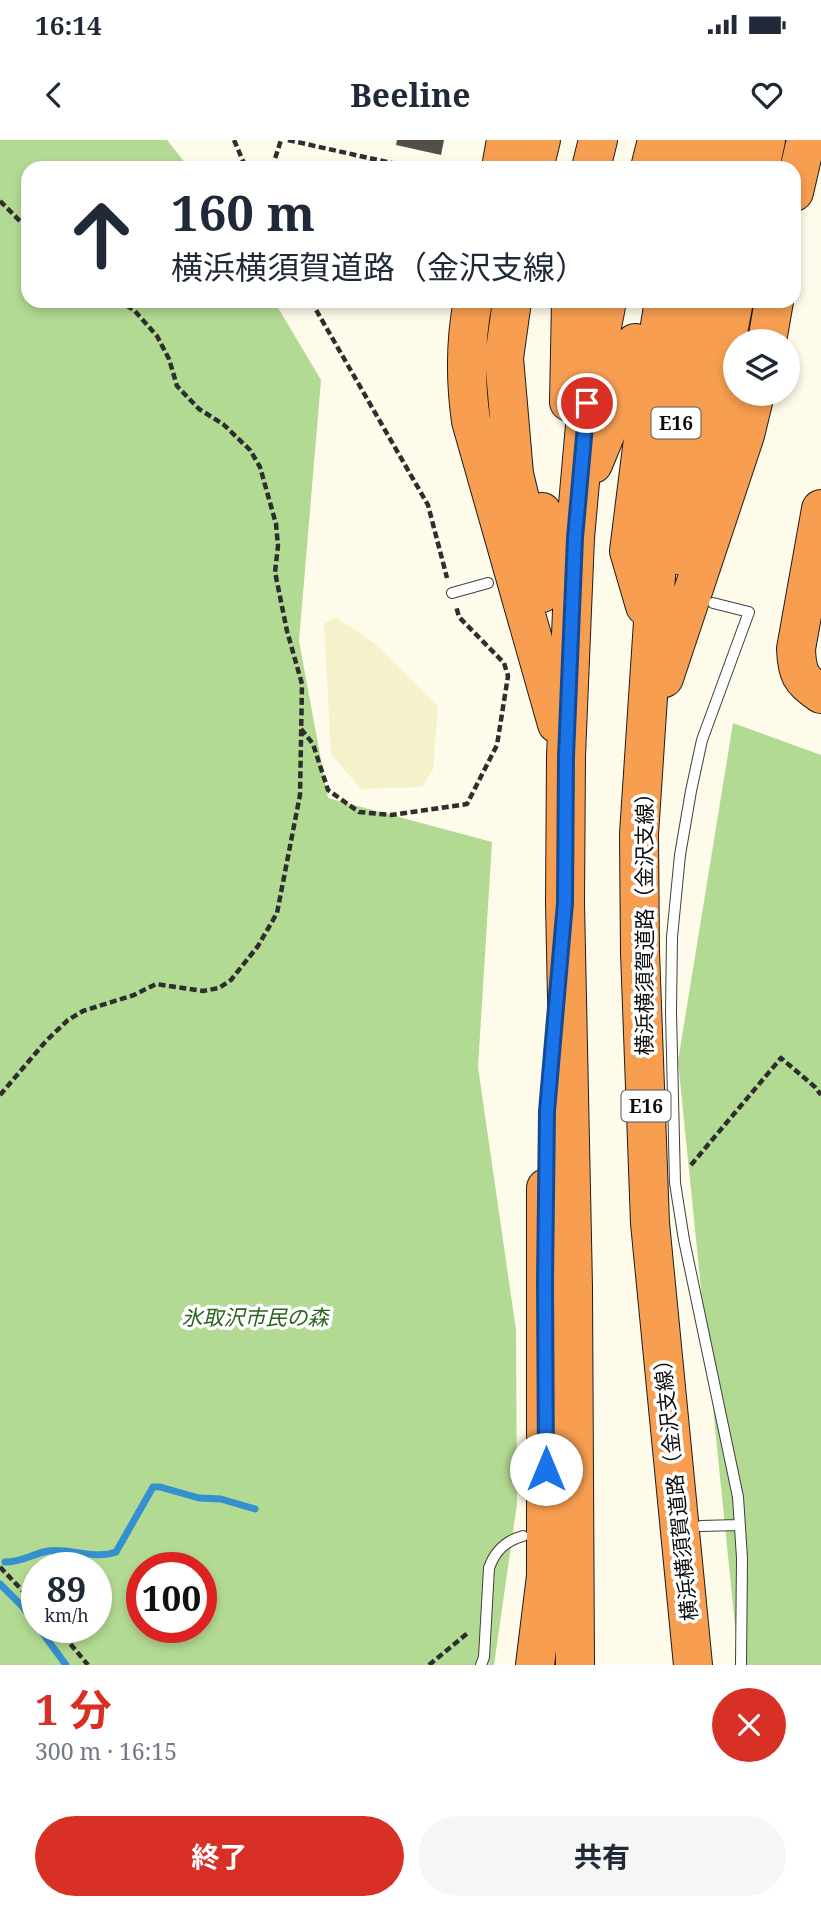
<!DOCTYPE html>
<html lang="ja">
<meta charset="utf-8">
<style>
:root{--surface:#fff;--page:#f6f6f7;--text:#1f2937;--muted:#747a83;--accent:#d93025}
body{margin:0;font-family:"Noto Serif","Noto Sans JP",serif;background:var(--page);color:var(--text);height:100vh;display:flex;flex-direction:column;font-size:26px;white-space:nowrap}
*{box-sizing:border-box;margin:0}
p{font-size:23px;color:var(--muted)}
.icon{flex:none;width:38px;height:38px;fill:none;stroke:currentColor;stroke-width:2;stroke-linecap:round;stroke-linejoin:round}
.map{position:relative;height:1525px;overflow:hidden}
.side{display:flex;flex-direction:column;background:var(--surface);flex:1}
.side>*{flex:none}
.banner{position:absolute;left:21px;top:21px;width:780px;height:147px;border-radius:21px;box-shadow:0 4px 10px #0003;background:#fff;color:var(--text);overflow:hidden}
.buttons{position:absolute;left:723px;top:189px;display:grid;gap:14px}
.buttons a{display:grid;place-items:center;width:77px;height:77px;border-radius:50%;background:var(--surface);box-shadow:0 4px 10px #0003;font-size:35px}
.speed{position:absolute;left:21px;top:1412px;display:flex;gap:14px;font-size:35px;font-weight:700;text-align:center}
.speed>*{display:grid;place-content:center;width:91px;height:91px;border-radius:50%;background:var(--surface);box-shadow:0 4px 10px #0003;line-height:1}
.speed small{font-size:18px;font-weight:400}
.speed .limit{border:10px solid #d22;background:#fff;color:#111}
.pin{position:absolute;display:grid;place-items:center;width:60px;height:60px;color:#fff;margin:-30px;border:4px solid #fff;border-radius:50%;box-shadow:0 2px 7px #0007}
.me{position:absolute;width:77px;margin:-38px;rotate:0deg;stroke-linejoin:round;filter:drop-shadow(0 0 5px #0008)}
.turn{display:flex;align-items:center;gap:24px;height:147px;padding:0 35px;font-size:32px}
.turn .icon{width:91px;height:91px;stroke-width:2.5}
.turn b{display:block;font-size:49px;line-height:60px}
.round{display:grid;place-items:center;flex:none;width:74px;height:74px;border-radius:37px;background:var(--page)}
.summary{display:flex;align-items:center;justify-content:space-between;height:119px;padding:0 35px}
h1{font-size:42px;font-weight:700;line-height:52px;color:var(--accent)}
.button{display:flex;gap:14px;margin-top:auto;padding:14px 35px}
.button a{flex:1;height:80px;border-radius:42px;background:var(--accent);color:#fff;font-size:28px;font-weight:700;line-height:80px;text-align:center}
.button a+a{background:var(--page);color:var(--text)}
.status{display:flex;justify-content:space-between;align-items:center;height:49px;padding:0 35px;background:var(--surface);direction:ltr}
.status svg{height:19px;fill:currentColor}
header{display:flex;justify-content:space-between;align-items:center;height:91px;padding:0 35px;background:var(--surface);font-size:32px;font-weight:700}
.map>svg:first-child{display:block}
.farmland{fill:#f5f2cb}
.forest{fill:#b3da93;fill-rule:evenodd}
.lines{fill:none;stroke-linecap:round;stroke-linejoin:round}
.stream{stroke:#3490cf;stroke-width:7}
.building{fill:#554d48}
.lane-casing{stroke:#3f3f3f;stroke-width:12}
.highway-casing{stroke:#1d1d1d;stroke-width:40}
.path{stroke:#2e2e2e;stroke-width:4.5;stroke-dasharray:7 3.5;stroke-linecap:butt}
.lane{stroke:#fff;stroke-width:10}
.highway{stroke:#f79e51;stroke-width:38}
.route-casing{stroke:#114b97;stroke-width:18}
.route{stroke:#1a73e8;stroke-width:12}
.labels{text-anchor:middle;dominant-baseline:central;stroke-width:7;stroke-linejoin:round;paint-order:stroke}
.shield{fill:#fff;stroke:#555;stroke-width:2}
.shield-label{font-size:19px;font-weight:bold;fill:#0c0c0c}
.street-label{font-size:21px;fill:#0c0c0c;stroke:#fff}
.park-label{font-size:21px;font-style:italic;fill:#2a641c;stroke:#fff}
</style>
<div class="status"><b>16:14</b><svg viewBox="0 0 49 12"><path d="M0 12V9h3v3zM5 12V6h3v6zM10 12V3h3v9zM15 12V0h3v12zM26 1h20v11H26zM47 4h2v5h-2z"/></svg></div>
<header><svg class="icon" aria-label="back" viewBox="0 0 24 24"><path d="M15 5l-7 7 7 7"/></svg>Beeline<svg class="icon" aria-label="heart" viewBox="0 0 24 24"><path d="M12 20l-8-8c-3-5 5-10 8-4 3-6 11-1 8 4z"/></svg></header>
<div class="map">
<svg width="821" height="1525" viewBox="0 0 821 1525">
<rect width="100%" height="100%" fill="#fffbeb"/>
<path class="farmland" d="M 336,477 L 376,505 L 438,566 L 433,630 L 422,647 L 361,649 L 331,614 L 324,484 Z"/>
<path class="forest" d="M 0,0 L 167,0 L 189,28 L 28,28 L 28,161 L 274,161 L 321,240 L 299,501 L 328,658 L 492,702 L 478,927 L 516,1190 L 517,1364 L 494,1525 L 0,1525 ZM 37,1428 L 96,1428 L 96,1488 L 37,1488 ZM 142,1428 L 201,1428 L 201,1488 L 142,1488 Z
M 733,583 L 821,615 L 821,1525 L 739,1525 L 678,921 Z"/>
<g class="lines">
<path class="stream" d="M 5,1422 C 23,1422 31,1414 48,1411 C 70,1408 95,1420 116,1412 L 153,1347 L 160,1347 L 199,1358 L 221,1359 L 255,1369
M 0,1444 L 22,1466 L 37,1485
M 39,1488 L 66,1525"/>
</g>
<path class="building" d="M 397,0 L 444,0 L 441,15 L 396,5 Z"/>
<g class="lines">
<defs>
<path id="lane" d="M 452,453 L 488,443
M 713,463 L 749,472 L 702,600 L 691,651 L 680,715 L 672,797 L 671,872 L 675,1043 L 684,1100 L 738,1357 L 742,1418 L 741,1525
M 701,1386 L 738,1385
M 481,1525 L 484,1517 L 489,1428 C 495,1411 505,1401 523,1396"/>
<path id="highway" d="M 501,28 L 506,0
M 534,28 L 541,0
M 591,28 L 598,0
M 650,28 L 657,0
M 688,28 L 695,0
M 724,28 L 729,0
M 760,28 L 766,0
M 794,52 L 806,0
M 473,161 C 465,202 465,239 471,281 L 557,584
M 512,161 L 504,218 L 514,334 L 530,401
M 767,201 L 774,161
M 569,262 L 571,161
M 593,324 L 629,237 L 635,203
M 821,369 L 796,509 C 797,533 800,540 821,554
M 679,415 L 705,315 L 734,161
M 542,453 L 545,391 L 542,372
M 645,466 L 629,411 L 649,252 L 664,161
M 664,538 L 745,295 L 755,254
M 535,1525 L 546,1436 L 546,1048
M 575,1525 L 573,1146 L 565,763 L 566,616 L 575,398 L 587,263 L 607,161
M 693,1525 L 650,1083 L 640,812 L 639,694 L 658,406 L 684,234 L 698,161"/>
</defs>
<use href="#lane" class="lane-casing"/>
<use href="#highway" class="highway-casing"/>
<path class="path" d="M 234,0 L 246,28
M 288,0 L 414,28
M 272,28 L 281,0
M 0,61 L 28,89
M 311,161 L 428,365 L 447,438
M 301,589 L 313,604 L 328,650 L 359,672 L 391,675 L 467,664 L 497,605 L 508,536 L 504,523 L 459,477 L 456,466
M 0,955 L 46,901 L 68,880 L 83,871 L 134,855 L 156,844 L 203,851 L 219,848 L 231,840 L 258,806 L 277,773 L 300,655 L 302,544 L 287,491 L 275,432 L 278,406 L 276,384 L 260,327 L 250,310 L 223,284 L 199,269 L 177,246 L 169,219 L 157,196 L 134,170 L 119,161
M 691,1025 L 781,918 L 815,947 L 821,955
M 0,1427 L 37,1466
M 57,1488 L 88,1525
M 429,1525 L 469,1492"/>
<use href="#lane" class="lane"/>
<use href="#highway" class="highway"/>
</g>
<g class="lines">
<defs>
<path id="route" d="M 546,1329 L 545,1142 L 547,971 L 565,763 L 566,616 L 575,398 L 587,263"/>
</defs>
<use href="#route" class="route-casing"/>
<use href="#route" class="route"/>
</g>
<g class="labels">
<g class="shield">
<rect x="651.5" y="267.5" width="49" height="31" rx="5"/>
<rect x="621.5" y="950.5" width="49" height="31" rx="5"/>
</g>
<g class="shield-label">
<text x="676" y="283">E16</text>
<text x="646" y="966">E16</text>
</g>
<g class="street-label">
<text transform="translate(644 779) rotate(-90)">横浜横須賀道路（金沢支線）</text>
<text transform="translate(675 1345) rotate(-96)">横浜横須賀道路（金沢支線）</text>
</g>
<g class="park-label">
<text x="255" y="1177">氷取沢市民の森</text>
</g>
</g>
</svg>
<div class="buttons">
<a><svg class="icon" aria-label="layers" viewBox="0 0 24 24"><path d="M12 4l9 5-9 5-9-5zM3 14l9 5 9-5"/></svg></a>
</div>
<div class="speed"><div>89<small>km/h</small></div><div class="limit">100</div></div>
<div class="pin" style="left:587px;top:263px;background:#d93025"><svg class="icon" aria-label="arrive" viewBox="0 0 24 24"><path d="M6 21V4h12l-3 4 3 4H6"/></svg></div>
<svg class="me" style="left:546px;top:1329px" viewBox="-20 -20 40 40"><circle r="19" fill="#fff"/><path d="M0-13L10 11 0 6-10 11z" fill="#1a73e8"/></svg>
<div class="banner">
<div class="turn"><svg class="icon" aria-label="ahead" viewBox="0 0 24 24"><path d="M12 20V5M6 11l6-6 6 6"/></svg><div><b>160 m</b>横浜横須賀道路（金沢支線）</div></div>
</div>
</div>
<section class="side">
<div class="summary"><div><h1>1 分</h1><p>300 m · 16:15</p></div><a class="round" style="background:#d93025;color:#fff"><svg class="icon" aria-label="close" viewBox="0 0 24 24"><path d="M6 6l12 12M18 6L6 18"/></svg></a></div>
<div class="button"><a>終了</a><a>共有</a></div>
</section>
